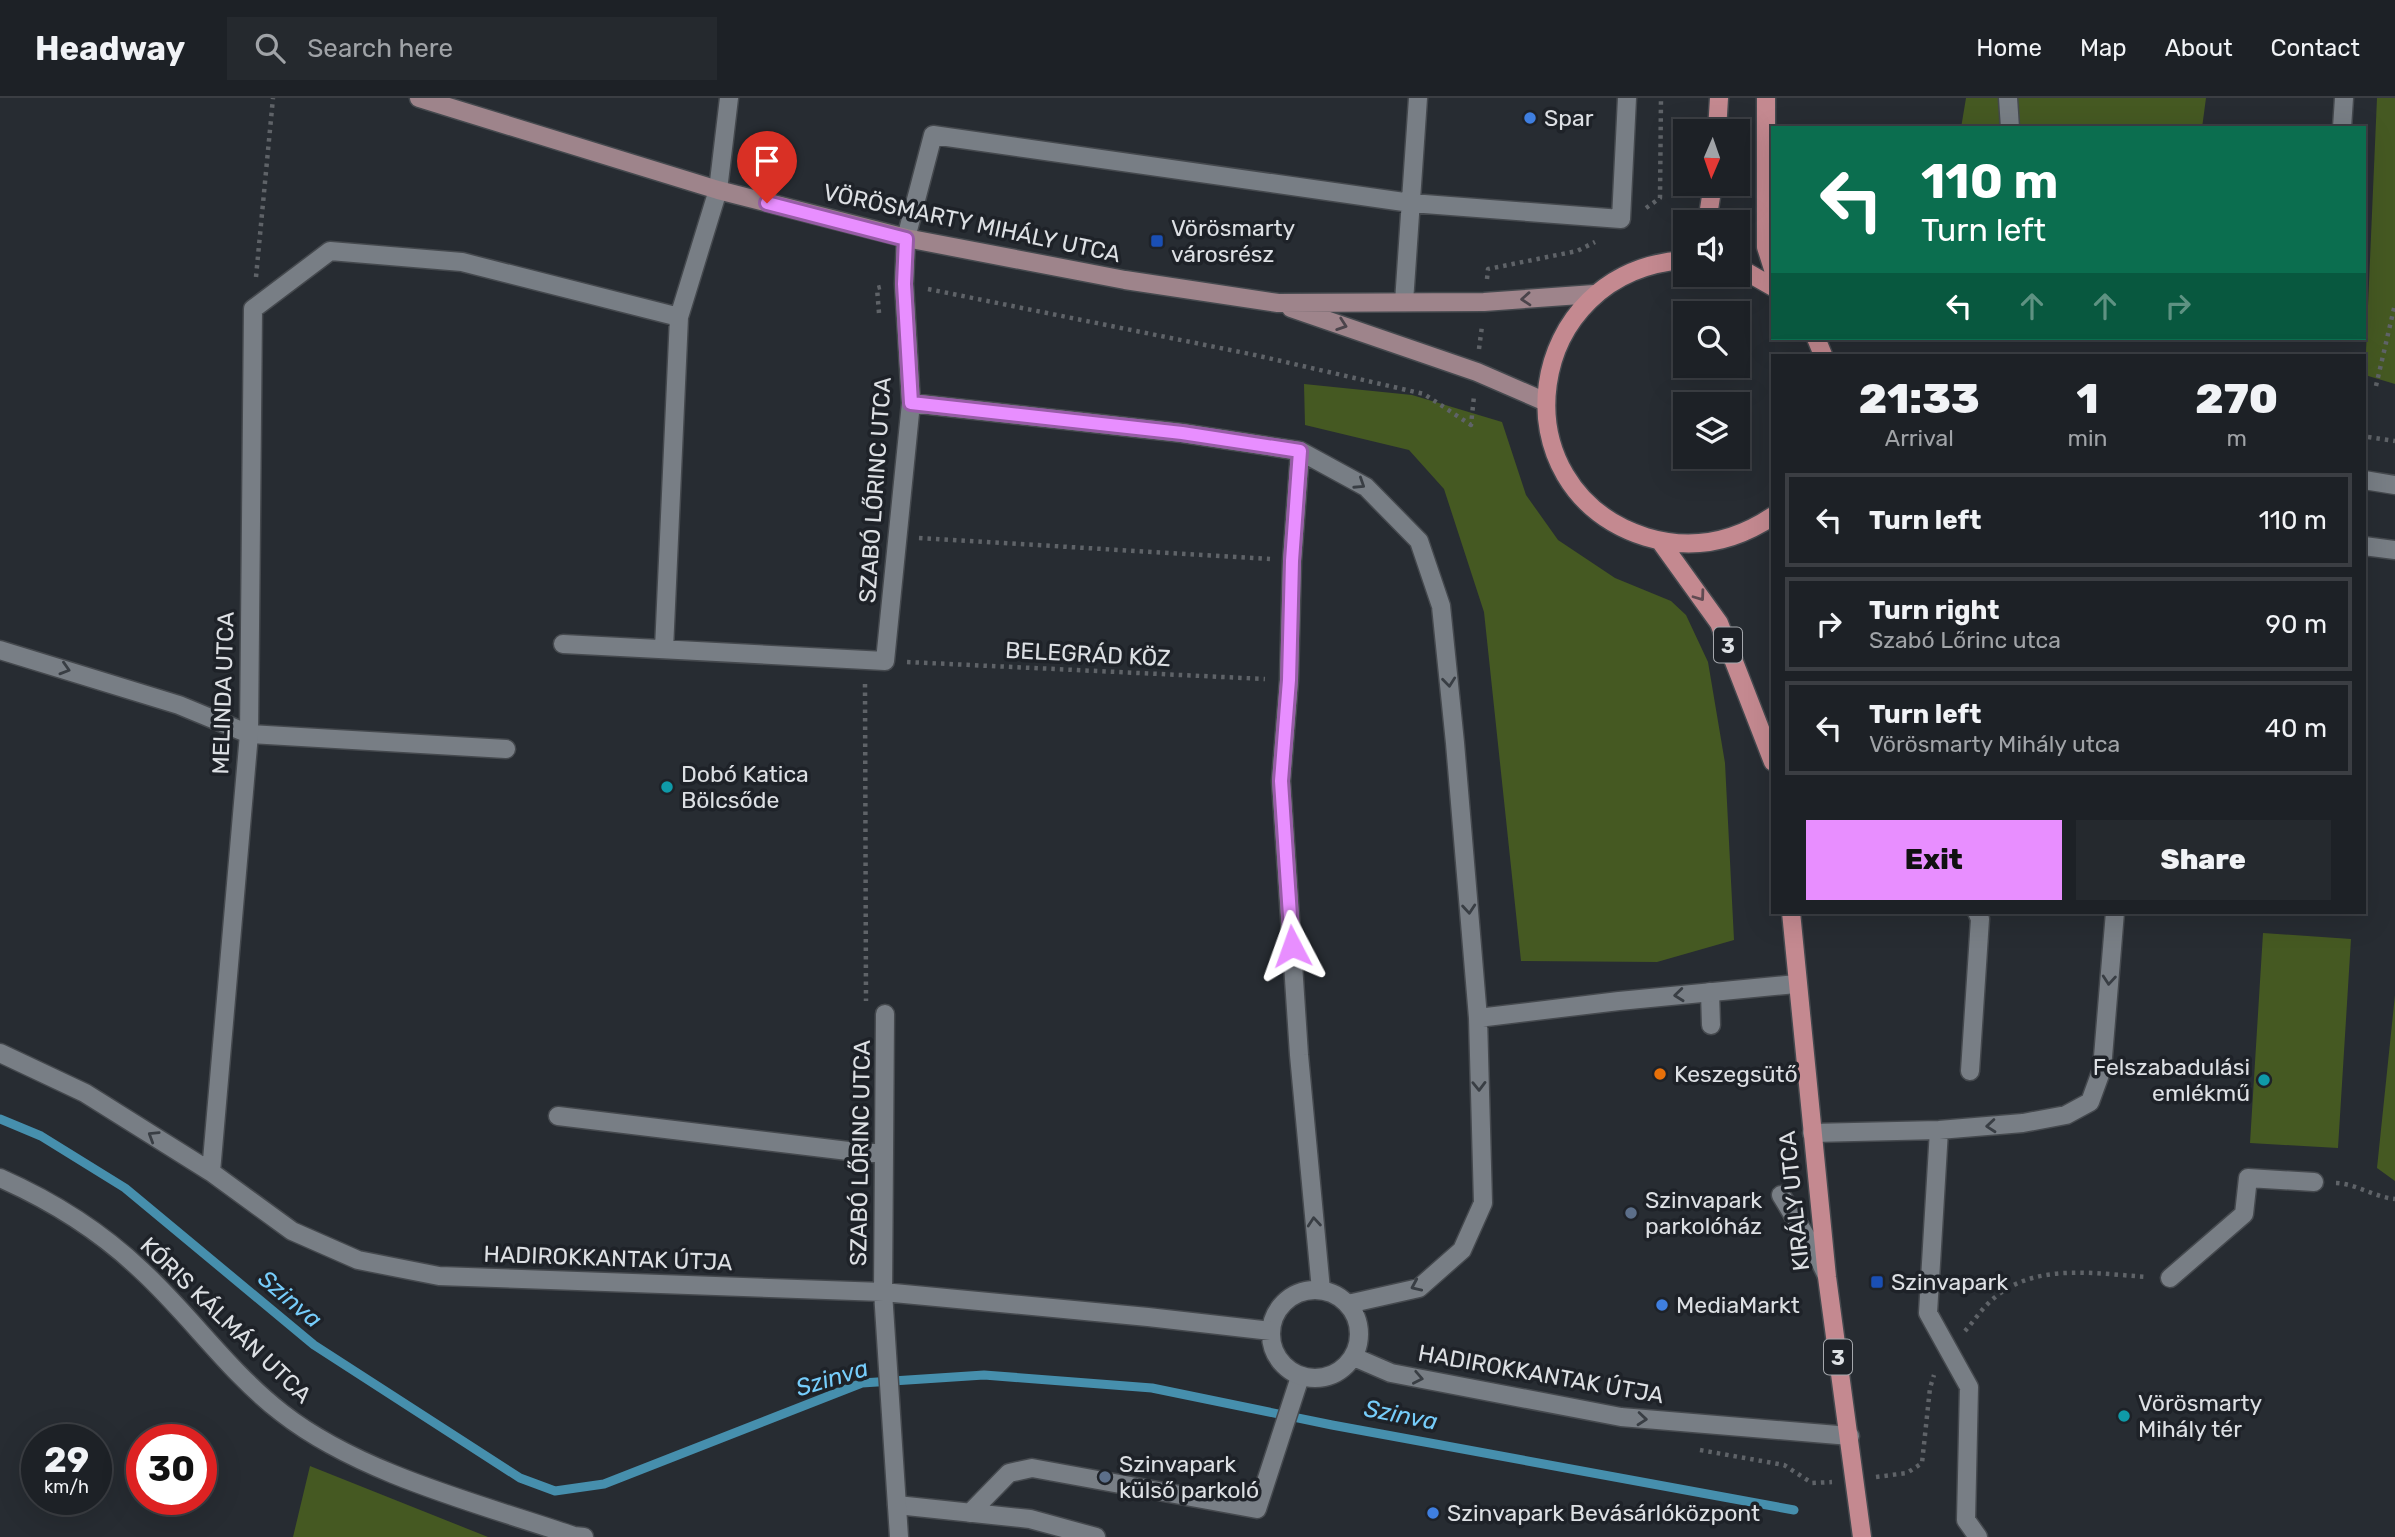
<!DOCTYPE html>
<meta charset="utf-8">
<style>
:root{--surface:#1d2126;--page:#25292e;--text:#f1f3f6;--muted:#a0a3a7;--line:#3b3e43;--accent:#e88eff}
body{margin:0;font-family:Rubik,sans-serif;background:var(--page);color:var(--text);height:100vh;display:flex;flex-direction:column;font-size:26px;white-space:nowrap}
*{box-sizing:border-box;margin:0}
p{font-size:23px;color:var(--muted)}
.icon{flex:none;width:38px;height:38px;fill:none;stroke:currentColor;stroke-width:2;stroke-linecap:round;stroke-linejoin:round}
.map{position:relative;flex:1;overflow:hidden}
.details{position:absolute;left:1771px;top:256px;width:595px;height:560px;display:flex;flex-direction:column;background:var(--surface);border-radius:0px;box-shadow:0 7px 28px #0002,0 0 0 2px var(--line)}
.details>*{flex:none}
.hud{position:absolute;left:1771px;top:28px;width:595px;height:214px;border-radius:0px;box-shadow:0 7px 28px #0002,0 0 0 2px var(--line);background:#0b6e4f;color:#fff;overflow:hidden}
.needle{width:46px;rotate:182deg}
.fabs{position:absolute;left:1673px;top:21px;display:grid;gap:14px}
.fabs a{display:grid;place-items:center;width:77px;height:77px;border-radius:0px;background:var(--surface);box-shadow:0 7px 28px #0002,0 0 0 2px var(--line);font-size:35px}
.speed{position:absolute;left:21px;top:1326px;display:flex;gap:14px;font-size:35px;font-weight:700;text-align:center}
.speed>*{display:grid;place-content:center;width:91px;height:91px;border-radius:50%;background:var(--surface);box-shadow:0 7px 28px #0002,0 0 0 2px var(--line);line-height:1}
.speed small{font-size:18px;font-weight:400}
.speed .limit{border:10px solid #d22;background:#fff;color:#111}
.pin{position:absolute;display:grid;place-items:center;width:60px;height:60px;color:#fff;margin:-72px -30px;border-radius:50% 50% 50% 0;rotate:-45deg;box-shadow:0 0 7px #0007}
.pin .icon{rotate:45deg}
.me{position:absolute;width:77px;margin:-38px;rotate:356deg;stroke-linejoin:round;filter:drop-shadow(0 0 5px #0008)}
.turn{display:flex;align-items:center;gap:24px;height:147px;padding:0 35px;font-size:32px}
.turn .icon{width:91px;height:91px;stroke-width:2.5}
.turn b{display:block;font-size:49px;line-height:60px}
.lanes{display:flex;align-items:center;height:66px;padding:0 35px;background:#0003;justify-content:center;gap:35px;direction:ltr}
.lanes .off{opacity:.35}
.eta{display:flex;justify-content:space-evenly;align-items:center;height:119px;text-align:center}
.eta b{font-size:42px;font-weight:800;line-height:49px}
.primary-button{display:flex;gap:14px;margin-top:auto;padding:14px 35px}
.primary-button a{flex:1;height:80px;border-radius:0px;background:var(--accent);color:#111;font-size:28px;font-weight:800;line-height:80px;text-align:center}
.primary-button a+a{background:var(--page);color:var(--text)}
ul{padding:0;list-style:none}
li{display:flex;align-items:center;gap:21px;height:94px;margin:0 14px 10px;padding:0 21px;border:4px solid var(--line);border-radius:0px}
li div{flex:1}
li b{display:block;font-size:26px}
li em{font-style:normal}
header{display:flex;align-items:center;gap:42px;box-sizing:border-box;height:98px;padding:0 35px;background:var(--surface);border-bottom:2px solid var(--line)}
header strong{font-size:33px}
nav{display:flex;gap:38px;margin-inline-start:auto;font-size:24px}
.search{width:490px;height:63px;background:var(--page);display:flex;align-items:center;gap:18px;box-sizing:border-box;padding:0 24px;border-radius:0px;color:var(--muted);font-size:26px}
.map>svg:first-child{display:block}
.green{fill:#455922}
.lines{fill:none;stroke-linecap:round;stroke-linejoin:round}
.stream{stroke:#468fad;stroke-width:9}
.service-casing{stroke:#45494e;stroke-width:21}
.pedestrian-casing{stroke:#45494e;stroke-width:21}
.minor-casing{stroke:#45494e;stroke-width:21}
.tertiary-casing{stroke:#45494e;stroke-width:21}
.secondary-casing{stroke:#45494e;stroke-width:21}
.primary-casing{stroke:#45494e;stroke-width:21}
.path{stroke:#5f6368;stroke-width:4.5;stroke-dasharray:3.5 5;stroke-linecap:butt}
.service{stroke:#787e85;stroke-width:18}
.pedestrian{stroke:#787e85;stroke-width:18}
.minor{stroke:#787e85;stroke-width:18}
.tertiary{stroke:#787e85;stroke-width:18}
.secondary{stroke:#9e848b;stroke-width:18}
.primary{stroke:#c48990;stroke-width:18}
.oneway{stroke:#4b444b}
.oneway2{stroke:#393e44}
.oneway3{stroke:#604b52}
.route-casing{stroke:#975ca6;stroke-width:18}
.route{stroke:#e88eff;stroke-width:12}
.shop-dot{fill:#3f7fe0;stroke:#1e2228;stroke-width:2.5}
.transit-dot{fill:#1a4fb4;stroke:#1e2228;stroke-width:2.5}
.culture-dot{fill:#0f9aa8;stroke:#1e2228;stroke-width:2.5}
.food-dot{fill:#e8710a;stroke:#1e2228;stroke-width:2.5}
.service-dot{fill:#5c6f8a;stroke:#1e2228;stroke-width:2.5}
.labels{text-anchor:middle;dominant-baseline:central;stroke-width:7;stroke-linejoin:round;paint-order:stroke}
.shield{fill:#1e2228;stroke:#a4a7ac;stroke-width:2}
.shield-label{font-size:21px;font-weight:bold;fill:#dde0e4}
.poi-label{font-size:23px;fill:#dde0e4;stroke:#1e2228;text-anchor:start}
.street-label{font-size:23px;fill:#dde0e4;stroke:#1e2228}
.water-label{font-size:24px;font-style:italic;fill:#76cdfb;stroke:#1e2228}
</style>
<header>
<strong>Headway</strong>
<div class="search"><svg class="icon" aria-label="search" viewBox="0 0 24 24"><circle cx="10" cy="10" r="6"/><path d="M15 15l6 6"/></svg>Search here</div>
<nav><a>Home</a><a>Map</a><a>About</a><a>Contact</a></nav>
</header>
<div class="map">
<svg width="2395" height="1439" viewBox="0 0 2395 1439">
<rect width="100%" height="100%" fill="#272c32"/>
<path class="green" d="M 1966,0 L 2206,0 L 2202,30 L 1961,30 Z
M 2377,0 L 2395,0 L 2395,286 L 2365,277 Z
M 1304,286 L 1412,297 L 1502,324 L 1526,397 L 1558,442 L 1615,480 L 1671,503 L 1686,517 L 1708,564 L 1725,665 L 1734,842 L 1657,864 L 1521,863 L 1484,514 L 1444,391 L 1409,352 L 1305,327 Z
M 2263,835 L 2351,841 L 2338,1050 L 2250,1045 Z
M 2395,897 L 2395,1083 L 2377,1070 Z
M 310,1368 L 488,1439 L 293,1439 Z"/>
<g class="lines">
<path class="stream" d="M 0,1021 L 41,1038 L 125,1090 L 314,1247 L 520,1380 L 555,1393 L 604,1386 L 862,1285 L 984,1277 L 1152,1290 L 1332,1327 L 1794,1412"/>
<defs>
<path id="service" d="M 249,636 L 506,651
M 1710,894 L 1711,927
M 1970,973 L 1980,821 L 1977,814
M 1781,1097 L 1817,1157 L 1826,1176
M 897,1407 L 1030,1421 L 1096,1439
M 970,1415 L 1009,1375 L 1032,1370 L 1257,1411 L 1300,1279"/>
<path id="pedestrian" d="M 2170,1180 L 2244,1116 L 2248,1080 L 2314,1084"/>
<path id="minor" d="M 2008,0 L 2010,30
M 2342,30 L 2344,0
M 1404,204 L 1418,0
M 911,305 L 1182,335 L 1300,353 L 1366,389 L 1419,443 L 1441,508 L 1455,645 L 1478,920 L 1483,1105 L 1462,1152 L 1419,1190 L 1348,1206
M 1300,353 L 1292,463 L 1289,582 L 1281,683 L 1299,957 L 1321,1192
M 2364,448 L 2395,452
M 563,546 L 885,563 L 911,305 L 904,186 L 906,140 L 933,37 L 1411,105 L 1621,121 L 1627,0
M 664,551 L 679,219 L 718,92 L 729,0
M 0,552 L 179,607 L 249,636
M 885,916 L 883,1194 L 899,1439
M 1478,920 L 1619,903 L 1796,886
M 0,955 L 85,995 L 211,1074 L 292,1133 L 358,1162 L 439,1178 L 883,1194 L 1148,1219 L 1271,1233
M 558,1018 L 865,1055 L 884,1055
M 1939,1032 L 1928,1215 L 1969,1289 L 1966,1422 L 1978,1439
M 1812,1035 L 1939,1032 L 2023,1025 L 2066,1017 L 2090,1004 L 2102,971 L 2115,814
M 211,1074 L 249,636 L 253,211 L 330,153 L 462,164 L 679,219
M 0,1080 C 52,1103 100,1133 141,1172 C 190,1217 229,1274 282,1315 C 360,1376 480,1406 574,1438 L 584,1439
M1271 1236a44 44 0 1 1 88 0a44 44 0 1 1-88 0Z
M 1354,1259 L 1391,1275 L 1621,1319 L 1850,1338"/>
<path id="tertiary" d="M 2364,382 L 2395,387"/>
<path id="secondary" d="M 419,0 L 718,92 L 816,117 L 906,140 L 1125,182 L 1278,205 L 1484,204 L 1594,196
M 1291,210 L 1477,274 L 1546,304"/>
<path id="primary" d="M 1766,0 L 1766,149 L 1773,171
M 1717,33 L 1719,0
M 1707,124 L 1713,86
M 1685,162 C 1523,172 1494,391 1646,439 C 1692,453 1734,444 1773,418
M 1738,169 L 1773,189
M 1816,240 L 1823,257
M 1660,443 L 1719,525 L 1773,664
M 1791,814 L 1827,1179 L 1862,1439"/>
</defs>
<use href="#service" class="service-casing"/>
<use href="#pedestrian" class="pedestrian-casing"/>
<use href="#minor" class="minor-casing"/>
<use href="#tertiary" class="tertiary-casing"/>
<use href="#secondary" class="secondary-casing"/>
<use href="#primary" class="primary-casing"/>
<path class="path" d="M 1646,110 L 1660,100 L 1661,0
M 256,179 L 273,0
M 1487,181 L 1488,171 L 1577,153 L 1595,144
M 928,191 L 1255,257 L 1424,296 L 1471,327 L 1474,298
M 879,215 L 877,190 L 881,189
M 1479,251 L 1482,228
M 2376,288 L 2395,206
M 2368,339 L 2395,343
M 919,440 L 1270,461
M 907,564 L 1265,581
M 865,586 L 866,903
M 2336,1085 C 2357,1086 2374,1099 2395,1101
M 1965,1233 C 1974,1223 1983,1209 1994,1200 C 2036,1164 2097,1176 2148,1179
M 1700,1352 L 1784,1367 L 1812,1385 L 1832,1384
M 1876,1379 L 1907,1375 L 1922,1365 L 1930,1290 L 1934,1277"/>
<use href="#service" class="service"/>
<use href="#pedestrian" class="pedestrian"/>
<use href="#minor" class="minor"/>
<use href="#tertiary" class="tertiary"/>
<use href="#secondary" class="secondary"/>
<use href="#primary" class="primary"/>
</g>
<defs><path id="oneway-chevron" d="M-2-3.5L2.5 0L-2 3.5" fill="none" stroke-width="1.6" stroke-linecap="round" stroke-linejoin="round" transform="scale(1.75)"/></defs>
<g class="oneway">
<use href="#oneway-chevron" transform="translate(1526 201) rotate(176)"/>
<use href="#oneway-chevron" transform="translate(1342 227) rotate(19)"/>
</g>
<g class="oneway2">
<use href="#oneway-chevron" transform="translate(1360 386) rotate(33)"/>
<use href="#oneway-chevron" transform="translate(65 571) rotate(17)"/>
<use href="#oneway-chevron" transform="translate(1449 584) rotate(84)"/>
<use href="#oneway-chevron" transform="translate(1469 811) rotate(85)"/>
<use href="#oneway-chevron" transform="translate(2109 882) rotate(95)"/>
<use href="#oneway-chevron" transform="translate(1679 897) rotate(174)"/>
<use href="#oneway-chevron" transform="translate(1479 988) rotate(89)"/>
<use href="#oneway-chevron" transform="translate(1991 1028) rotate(175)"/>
<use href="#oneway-chevron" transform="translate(153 1038) rotate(-148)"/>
<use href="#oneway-chevron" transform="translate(1314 1124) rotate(-95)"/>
<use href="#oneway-chevron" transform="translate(1416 1188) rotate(156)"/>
<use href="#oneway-chevron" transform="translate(1418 1280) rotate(11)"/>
<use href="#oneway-chevron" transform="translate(1642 1321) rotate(5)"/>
</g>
<use class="oneway3" href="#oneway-chevron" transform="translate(1700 498) rotate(54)"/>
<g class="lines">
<defs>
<path id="route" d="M 767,105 L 906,141 L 904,186 L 911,305 L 1182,335 L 1300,353 L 1292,463 L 1289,582 L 1281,683 L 1292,848"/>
</defs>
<use href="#route" class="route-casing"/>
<use href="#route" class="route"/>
</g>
<g class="shop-dot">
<circle cx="1530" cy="20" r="7"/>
<circle cx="1662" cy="1207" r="7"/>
<circle cx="1433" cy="1415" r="7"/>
</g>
<g class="transit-dot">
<rect x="1150" y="136" width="14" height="14" rx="3.5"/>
<rect x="1870" y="1177" width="14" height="14" rx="3.5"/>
</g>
<g class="culture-dot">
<circle cx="667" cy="689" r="7"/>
<circle cx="2264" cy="982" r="7"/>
<circle cx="2124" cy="1318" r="7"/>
</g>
<circle class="food-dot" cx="1660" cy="976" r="7"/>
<g class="service-dot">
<circle cx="1631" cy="1115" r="7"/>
<circle cx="1105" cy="1379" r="7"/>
</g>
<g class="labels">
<g class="shield">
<rect x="1714" y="529.5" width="28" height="35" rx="5"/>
<rect x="1824" y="1241.5" width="28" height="35" rx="5"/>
</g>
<g class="shield-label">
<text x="1728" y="547">3</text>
<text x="1838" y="1259">3</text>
</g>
<g class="poi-label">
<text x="1544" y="20">Spar</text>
<text x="1171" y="130">Vörösmarty<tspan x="1171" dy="26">városrész</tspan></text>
<text x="681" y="676">Dobó Katica<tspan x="681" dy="26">Bölcsőde</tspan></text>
<text x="2250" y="969" text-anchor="end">Felszabadulási<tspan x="2250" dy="26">emlékmű</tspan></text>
<text x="1674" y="976">Keszegsütő</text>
<text x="1645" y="1102">Szinvapark<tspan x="1645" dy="26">parkolóház</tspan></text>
<text x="1891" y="1184">Szinvapark</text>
<text x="1676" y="1207">MediaMarkt</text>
<text x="2138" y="1305">Vörösmarty<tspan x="2138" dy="26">Mihály tér</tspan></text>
<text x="1119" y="1366">Szinvapark<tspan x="1119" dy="26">külső parkoló</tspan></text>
<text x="1447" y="1415">Szinvapark Bevásárlóközpont</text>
</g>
<g class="street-label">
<text transform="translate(972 125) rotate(12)">VÖRÖSMARTY MIHÁLY UTCA</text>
<text transform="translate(875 392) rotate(-86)">SZABÓ LŐRINC UTCA</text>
<text transform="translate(1088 556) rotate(3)">BELEGRÁD KÖZ</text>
<text transform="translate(223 595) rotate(-88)">MELINDA UTCA</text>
<text transform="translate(860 1055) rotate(-89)">SZABÓ LŐRINC UTCA</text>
<text transform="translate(1794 1103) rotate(-96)">KIRÁLY UTCA</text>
<text transform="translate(608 1160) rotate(2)">HADIROKKANTAK ÚTJA</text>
<text transform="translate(226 1222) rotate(44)">KÓRIS KÁLMÁN UTCA</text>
<text transform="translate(1541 1276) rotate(10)">HADIROKKANTAK ÚTJA</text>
</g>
<g class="water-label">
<text transform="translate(290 1201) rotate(40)">Szinva</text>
<text transform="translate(832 1280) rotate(-17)">Szinva</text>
<text transform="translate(1401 1317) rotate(11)">Szinva</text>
</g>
</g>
</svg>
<div class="fabs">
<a><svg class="needle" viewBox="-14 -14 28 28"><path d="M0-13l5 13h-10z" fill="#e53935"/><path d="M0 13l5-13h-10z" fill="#a0a3a7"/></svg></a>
<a><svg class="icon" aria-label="sound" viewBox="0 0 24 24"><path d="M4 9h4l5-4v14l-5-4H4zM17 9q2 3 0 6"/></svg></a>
<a><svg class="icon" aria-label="search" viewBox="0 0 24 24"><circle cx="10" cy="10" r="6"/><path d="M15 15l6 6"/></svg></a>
<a><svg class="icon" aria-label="layers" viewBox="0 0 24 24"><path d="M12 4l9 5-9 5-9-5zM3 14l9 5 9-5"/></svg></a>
</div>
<div class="speed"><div>29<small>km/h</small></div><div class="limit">30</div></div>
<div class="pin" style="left:767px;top:105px;background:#d93025"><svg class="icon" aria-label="arrive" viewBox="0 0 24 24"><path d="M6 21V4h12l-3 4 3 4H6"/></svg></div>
<svg class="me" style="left:1292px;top:848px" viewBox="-20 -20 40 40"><path d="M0-17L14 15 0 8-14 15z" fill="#e88eff" stroke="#fff" stroke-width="4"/></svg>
<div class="hud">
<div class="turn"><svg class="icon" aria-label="left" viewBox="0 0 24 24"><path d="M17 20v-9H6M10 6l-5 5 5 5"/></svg><div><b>110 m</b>Turn left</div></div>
<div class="lanes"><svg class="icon" aria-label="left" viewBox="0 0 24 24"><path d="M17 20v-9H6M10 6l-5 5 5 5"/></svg><svg class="icon off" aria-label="ahead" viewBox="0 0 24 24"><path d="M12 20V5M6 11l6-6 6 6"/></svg><svg class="icon off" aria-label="ahead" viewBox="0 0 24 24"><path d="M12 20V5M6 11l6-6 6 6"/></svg><svg class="icon off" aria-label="right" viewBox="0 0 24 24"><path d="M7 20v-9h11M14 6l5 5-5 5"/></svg></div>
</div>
<section class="details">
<div class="eta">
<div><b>21:33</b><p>Arrival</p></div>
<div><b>1</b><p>min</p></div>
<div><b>270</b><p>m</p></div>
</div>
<ul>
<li><svg class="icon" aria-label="left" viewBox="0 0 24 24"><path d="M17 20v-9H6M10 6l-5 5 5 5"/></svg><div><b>Turn left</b></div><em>110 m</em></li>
<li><svg class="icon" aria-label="right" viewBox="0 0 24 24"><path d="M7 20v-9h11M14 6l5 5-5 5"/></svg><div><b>Turn right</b><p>Szabó Lőrinc utca</p></div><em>90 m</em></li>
<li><svg class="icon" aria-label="left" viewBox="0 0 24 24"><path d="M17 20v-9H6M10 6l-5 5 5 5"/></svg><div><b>Turn left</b><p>Vörösmarty Mihály utca</p></div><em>40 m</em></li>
</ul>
<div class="primary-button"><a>Exit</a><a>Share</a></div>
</section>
</div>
